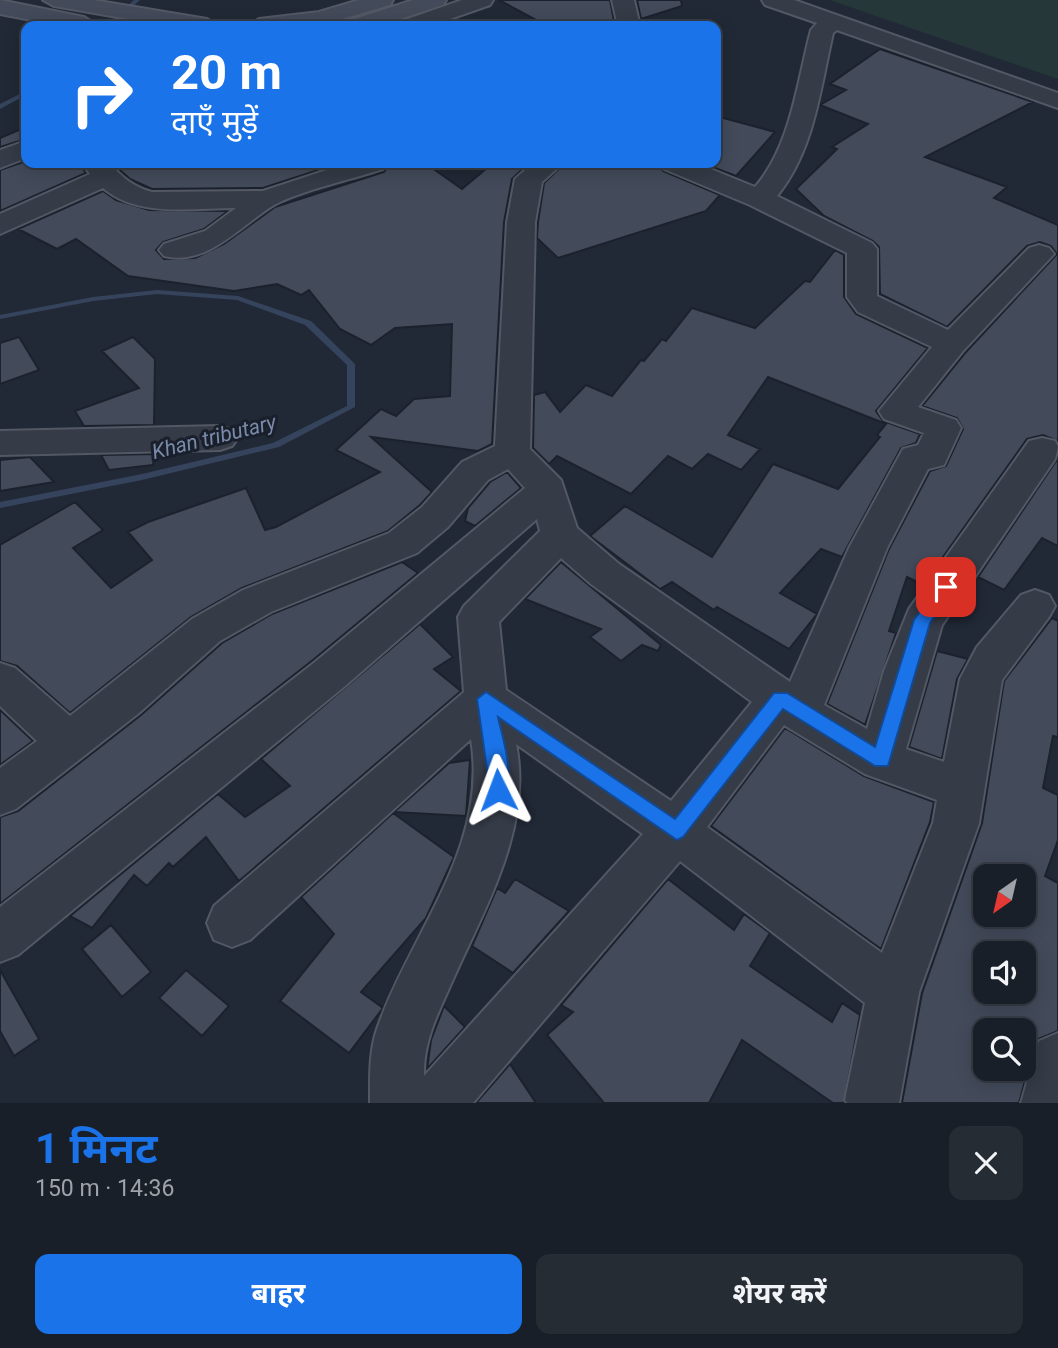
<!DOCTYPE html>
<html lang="hi">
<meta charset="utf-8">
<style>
:root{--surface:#191f28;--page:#262c34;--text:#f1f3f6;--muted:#9fa2a8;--line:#373d45;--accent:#1a73e8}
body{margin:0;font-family:Roboto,"Noto Sans Devanagari",sans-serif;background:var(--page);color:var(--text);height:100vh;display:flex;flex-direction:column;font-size:26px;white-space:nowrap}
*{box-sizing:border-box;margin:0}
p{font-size:23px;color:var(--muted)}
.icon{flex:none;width:38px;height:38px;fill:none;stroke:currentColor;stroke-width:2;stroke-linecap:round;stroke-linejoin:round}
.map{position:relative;height:1103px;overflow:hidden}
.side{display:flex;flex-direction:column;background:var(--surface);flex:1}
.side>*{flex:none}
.hud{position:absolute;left:21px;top:21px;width:700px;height:147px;border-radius:14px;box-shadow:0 4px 18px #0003,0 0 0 2px var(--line);background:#1a73e8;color:#fff;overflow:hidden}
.needle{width:46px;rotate:214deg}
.fabs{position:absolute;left:973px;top:864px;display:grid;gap:14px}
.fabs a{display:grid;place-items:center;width:63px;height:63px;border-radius:14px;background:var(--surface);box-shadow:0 4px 18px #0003,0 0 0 2px var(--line);font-size:35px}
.pin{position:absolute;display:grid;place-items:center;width:60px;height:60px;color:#fff;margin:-30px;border-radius:14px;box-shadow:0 4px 10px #0006}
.me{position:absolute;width:77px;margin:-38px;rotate:357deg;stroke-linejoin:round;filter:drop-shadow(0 0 5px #0008)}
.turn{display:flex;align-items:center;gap:24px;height:147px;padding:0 35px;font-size:32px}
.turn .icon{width:91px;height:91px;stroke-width:2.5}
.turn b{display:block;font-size:49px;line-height:60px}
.round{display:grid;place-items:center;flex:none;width:74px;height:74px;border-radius:14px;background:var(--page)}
.headline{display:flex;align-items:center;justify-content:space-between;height:119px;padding:0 35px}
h1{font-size:42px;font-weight:700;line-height:52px;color:var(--accent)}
.action{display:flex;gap:14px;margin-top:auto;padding:14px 35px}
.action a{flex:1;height:80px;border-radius:14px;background:var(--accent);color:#fff;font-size:28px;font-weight:700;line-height:80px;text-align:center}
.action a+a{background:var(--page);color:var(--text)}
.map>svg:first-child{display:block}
.green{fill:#263739}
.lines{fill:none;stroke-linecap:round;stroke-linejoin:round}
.stream{fill:#36435d;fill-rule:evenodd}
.building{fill:#434b5b;stroke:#1c222d;stroke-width:2;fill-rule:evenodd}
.minor-casing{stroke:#525864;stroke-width:4}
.secondary-casing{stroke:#525864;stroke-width:4}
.minor{fill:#353b47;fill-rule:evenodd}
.secondary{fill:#434a59;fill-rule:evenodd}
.route{fill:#1a73e8;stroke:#114b97;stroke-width:2}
.labels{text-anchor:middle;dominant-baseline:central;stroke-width:6;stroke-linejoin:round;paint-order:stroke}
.water-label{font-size:21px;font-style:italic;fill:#798aaa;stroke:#1a202b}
</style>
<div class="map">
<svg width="1058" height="1103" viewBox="0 0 1058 1103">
<rect width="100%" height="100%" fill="#212936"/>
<path class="green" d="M 830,0 L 1058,0 L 1058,79 Z"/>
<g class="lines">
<path class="stream" d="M 134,0 L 140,0 L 111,26 L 105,26 Z
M 26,91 L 26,95 L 0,109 L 0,104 Z
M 157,290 L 238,296 L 311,321 L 355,364 L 355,407 L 279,447 L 142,480 L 0,508 L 0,502 L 142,474 L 273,443 L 347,406 L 347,365 L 305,325 L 237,300 L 157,294 L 93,301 L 0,319 L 0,315 L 93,297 Z"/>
</g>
<path class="building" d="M 499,0 L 610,0 L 615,26 L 547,26 Z
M 637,0 L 681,0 L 682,6 L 641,19 Z
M 880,49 L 1033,102 L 925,157 L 1007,187 L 994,198 L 1058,225 L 1058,441 L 1043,435 L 1027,439 L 923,585 L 907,577 L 889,631 L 896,633 L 865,725 L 827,704 L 889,549 L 930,471 L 946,466 L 963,429 L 957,418 L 922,406 L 965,353 L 1057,254 L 1051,246 L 1040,242 L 1027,246 L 947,327 L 880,294 L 879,247 L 873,241 L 824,216 L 796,189 L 837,149 L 832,147 L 868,124 L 820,105 L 846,90 L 830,84 Z
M 716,116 L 775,132 L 736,176 L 702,163 L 716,163 Z
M 26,127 L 26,139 L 0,147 L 0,138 Z
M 26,161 L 79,163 L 86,173 L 0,211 L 0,170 Z
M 112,163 L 340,163 L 263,188 L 152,189 L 130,179 Z
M 390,163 L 425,163 L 462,189 L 493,163 L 529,163 L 512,179 L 504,222 L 492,444 L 478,451 L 371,437 L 432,492 L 420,505 L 388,531 L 242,588 L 191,617 L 70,713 L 17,666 L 0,661 L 0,545 L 75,502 L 103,530 L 73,548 L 111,588 L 152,560 L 128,532 L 148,522 L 246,488 L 265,530 L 276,527 L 380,472 L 336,450 L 381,409 L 396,416 L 414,399 L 450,396 L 452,324 L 395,328 L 371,345 L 340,329 L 309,290 L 301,295 L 277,284 L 234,291 L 128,276 L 76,239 L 57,249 L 18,229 L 103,191 L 116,200 L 149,210 L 228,211 L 204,229 L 163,242 L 156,250 L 164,259 L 195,258 L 224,244 L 275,207 L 384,172 Z
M 565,163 L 657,163 L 663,171 L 720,195 L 706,211 L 558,258 L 537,238 L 538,222 L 544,183 Z
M 835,250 L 844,255 L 844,297 L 856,314 L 928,348 L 876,411 L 883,421 L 920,434 L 916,443 L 901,448 L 842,557 L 821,549 L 780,593 L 817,614 L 789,649 L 717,607 L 714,610 L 672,582 L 660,589 L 590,536 L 625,506 L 712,557 L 773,464 L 838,489 L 880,437 L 877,435 L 886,424 L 768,377 L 728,435 L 760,449 L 741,470 L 708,454 L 692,469 L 668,456 L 631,494 L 557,456 L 549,464 L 533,448 L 534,395 L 545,392 L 560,412 L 586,385 L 612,396 L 641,360 L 644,361 L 662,339 L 666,341 L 692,308 L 755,328 L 805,281 L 810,282 Z
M 19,337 L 39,370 L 0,384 L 0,343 Z
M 133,337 L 155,359 L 154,425 L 84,426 L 75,411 L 139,388 L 102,351 Z
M 154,454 L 153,465 L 109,470 L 101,455 Z
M 30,457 L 54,482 L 0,491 L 0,460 Z
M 1058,458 L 1058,546 L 1042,538 L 1004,590 L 978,577 Z
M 507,472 L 521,488 L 475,526 L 465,521 L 468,508 L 490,482 Z
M 402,562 L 418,573 L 313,660 L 0,904 L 0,817 L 18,811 L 141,715 L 222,643 L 272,614 Z
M 561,562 L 661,645 L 658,651 L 642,645 L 621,661 L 590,637 L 601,629 L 525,599 Z
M 1052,618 L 1058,621 L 1058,737 L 1053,736 L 1043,788 L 1058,795 L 1058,840 L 1045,876 L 1058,883 L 1058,1031 L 1036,1040 L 1019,1103 L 902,1103 L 922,993 L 982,823 L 1004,681 ZM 985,877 L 1024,877 L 1024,915 L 985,915 ZM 985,954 L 1024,954 L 1024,992 L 985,992 ZM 985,1031 L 1024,1031 L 1024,1069 L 985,1069 Z
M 420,624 L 453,657 L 434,669 L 461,691 L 239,881 L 206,837 L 173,867 L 169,863 L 147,886 L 134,875 L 92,928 L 70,916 L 218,794 L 245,817 L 290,786 L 261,759 Z
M 937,651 L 968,659 L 957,679 L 942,759 L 909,747 Z
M 0,710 L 33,741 L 0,765 Z
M 785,728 L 864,776 L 934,802 L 930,822 L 881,949 L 711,826 Z
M 470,760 L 466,816 L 394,812 L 449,763 Z
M 393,813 L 454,857 L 426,918 L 361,992 L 383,1008 L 349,1053 L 280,1001 L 334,934 L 301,897 Z
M 515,879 L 569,911 L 513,973 L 472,946 L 497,888 L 505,893 Z
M 668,879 L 734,930 L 744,914 L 770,933 L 750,966 L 832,1022 L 842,1003 L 860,1015 L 844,1103 L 833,1103 L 742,1040 L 709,1103 L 604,1103 L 547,1035 L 573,1012 L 561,1005 Z
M 111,925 L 151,972 L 122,997 L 82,949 Z
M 0,970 L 39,1039 L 14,1056 L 0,1031 Z
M 186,970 L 229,1006 L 202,1036 L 159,998 Z
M 444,1006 L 465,1027 L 427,1069 L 431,1040 Z
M 510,1064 L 536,1103 L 476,1103 Z"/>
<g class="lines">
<defs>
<path id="minor" d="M 462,0 L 493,0 L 490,5 L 430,26 L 399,26 L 402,21 Z
M 612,0 L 634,0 L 640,26 L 618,26 Z
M 762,0 L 794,0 L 1058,93 L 1058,108 L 837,30 L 833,33 C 820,90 814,151 777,196 L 872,243 L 877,249 L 877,296 L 948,330 L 1029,248 L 1039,245 L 1049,248 L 1054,254 L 963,351 L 918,407 L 956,420 L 961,428 L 944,465 L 928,469 L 887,548 L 824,705 L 867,729 L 884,671 L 909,609 L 1029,441 L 1042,438 L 1055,441 L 1058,447 L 1055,459 L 942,625 L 906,749 L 944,762 L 960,679 L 977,647 L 1021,595 L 1035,590 L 1049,595 L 1055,606 L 1049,617 L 1002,680 L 979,823 L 919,992 L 899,1103 L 847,1103 L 845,1100 L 865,1003 L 680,861 L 473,1103 L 370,1103 C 370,1079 369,1052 377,1029 C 411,932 489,847 471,739 L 250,940 L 232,947 L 214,940 L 207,923 L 214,906 L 464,692 L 458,617 L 464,606 L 540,531 L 537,519 L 345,686 L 18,955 L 0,962 L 0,907 L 315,662 L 525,488 L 508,469 L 488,480 L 448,527 L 417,553 L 271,612 L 220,641 L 139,713 L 16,809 L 0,815 L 0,768 L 37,741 L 0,706 L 0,663 L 15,668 L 70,716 L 192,619 L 243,590 L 389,533 L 422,507 L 462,462 L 495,446 L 507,222 L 515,179 L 533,163 L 563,163 L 542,182 L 535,222 L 530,449 L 561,480 L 577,528 L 619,564 L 790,682 L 849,548 L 903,449 L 918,445 L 924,433 L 884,419 L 879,411 L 932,347 L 858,312 L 847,297 L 847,253 L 750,205 L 664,169 L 660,163 L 696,163 L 755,187 C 791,146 797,82 811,30 L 817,23 L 765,5 ZM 561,558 L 591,584 L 752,702 L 671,801 L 506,690 L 499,622 ZM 784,725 L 865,774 L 937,800 L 933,823 L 882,953 L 707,827 ZM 516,744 L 643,834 L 424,1076 C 423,1042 438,1013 451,984 C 484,909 533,828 516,744 Z
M 26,141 L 26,158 L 0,168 L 0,150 Z
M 82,163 L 109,163 C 122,177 133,187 152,192 L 263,191 L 348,163 L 387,163 L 383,169 C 353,179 300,191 274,205 C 242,224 207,267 164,256 L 159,250 L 164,244 L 205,231 L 236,208 C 193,208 138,218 103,188 L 0,234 L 0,214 L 90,174 Z
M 220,426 L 232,430 L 238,438 L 232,446 L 220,450 L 0,455 L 0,431 Z
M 1058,1033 L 1058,1103 L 1021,1103 L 1039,1041 Z"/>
<path id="secondary" d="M 0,0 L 84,17 L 95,24 L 62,26 L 0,14 Z
M 43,0 L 93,0 L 207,19 L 218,26 L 169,26 L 54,6 Z
M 359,0 L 393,0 L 390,5 L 321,25 L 248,26 L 259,19 L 319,12 Z
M 413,0 L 446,0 L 443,5 L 378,26 L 346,26 L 349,21 Z"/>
</defs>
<use href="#minor" class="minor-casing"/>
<use href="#secondary" class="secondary-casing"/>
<use href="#minor" class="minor"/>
<use href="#secondary" class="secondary"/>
</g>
<path class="route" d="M 946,581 L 954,587 L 930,623 L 888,766 L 875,766 L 783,709 L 683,837 L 677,840 L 498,717 C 503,740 515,774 504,796 L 498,798 L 491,796 L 477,699 L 486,692 L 675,819 L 774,693 L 787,693 L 875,747 L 914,620 L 940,583 Z"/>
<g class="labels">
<g class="water-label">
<text transform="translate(214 437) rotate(-14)">Khan tributary</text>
</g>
</g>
</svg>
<div class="fabs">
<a><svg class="needle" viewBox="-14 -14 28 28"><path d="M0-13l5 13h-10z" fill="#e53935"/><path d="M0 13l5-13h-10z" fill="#9fa2a8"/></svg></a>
<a><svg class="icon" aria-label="sound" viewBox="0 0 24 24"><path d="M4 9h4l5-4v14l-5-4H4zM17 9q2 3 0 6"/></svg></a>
<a><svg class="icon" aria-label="search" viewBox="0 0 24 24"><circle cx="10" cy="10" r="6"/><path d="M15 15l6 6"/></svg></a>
</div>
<div class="pin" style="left:946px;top:587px;background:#d93025"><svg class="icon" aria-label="arrive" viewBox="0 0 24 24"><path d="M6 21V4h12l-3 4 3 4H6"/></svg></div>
<svg class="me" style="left:498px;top:790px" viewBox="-20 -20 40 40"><path d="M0-17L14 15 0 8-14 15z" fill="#1a73e8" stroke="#fff" stroke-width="4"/></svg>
<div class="hud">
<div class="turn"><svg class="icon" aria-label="right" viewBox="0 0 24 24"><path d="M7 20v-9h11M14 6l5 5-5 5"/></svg><div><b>20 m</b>दाएँ मुड़ें</div></div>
</div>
</div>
<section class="side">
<div class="headline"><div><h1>1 मिनट</h1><p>150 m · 14:36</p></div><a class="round"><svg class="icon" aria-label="close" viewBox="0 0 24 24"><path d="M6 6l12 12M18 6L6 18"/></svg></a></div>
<div class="action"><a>बाहर</a><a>शेयर करें</a></div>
</section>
